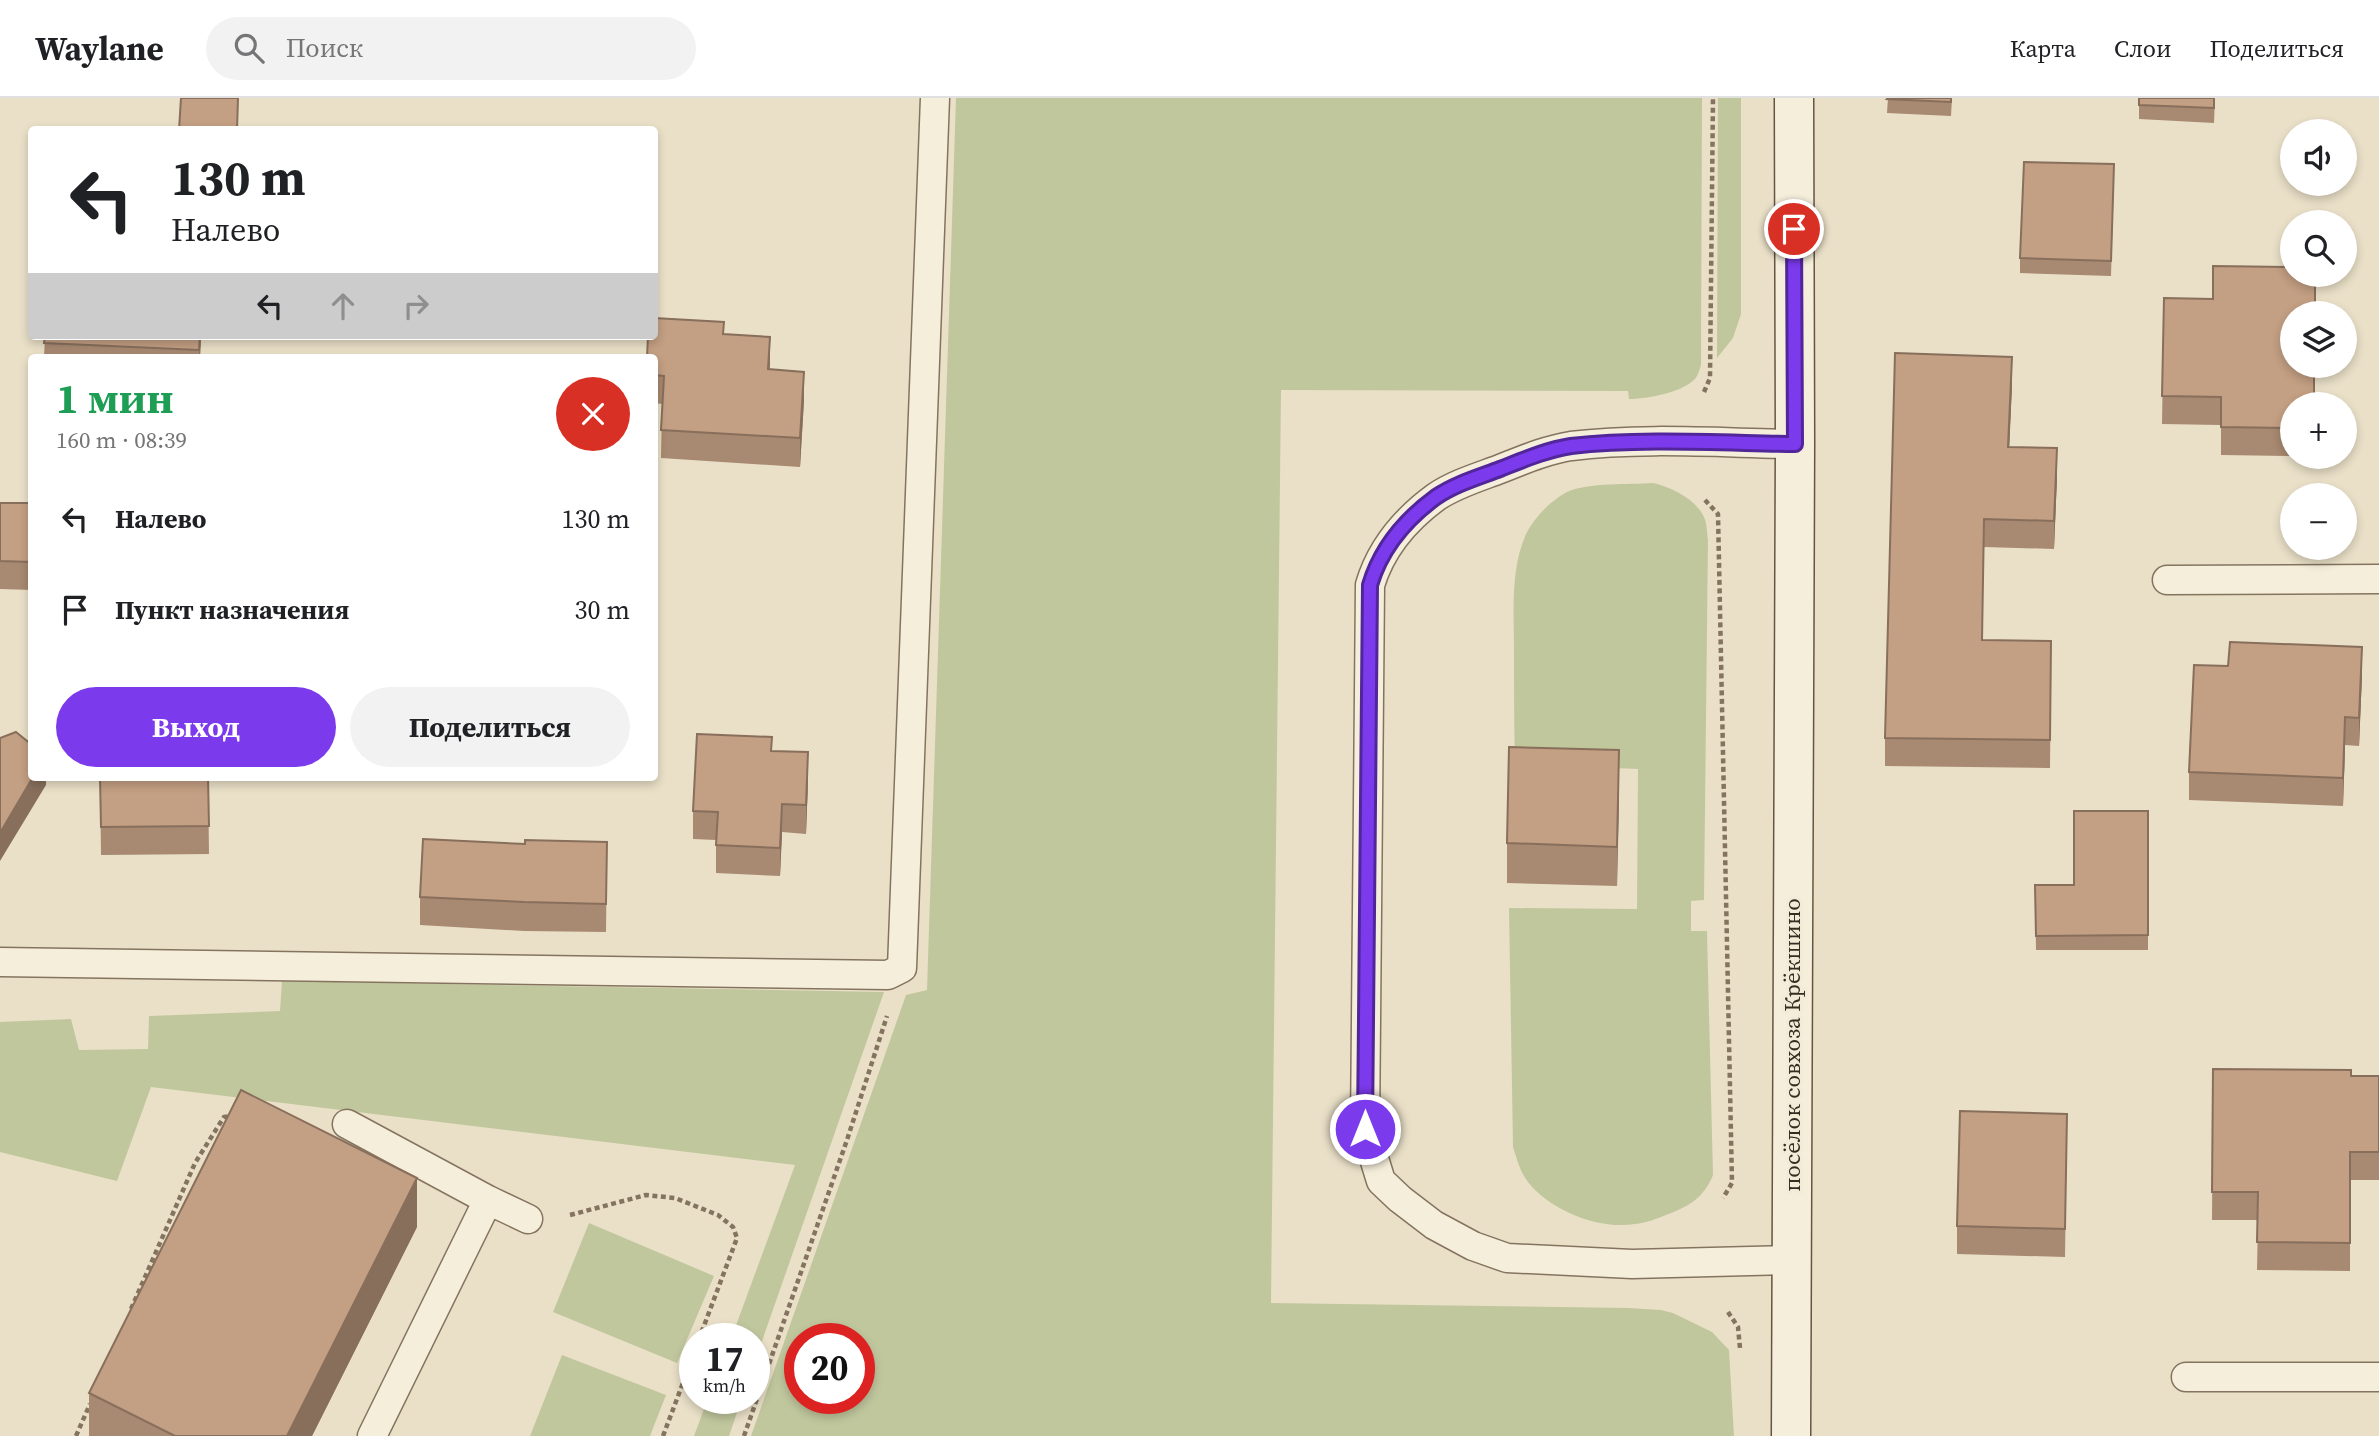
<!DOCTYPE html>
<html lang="ru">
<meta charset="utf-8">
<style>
:root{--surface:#fff;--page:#f2f2f2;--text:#202124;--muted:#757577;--line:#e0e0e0;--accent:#7c3aed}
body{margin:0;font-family:"Source Serif 4",serif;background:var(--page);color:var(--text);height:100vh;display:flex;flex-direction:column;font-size:26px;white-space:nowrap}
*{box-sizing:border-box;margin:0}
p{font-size:23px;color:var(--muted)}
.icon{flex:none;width:38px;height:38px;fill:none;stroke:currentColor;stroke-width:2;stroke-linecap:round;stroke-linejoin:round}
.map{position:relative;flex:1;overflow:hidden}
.drawer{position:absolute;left:28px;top:256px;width:630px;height:427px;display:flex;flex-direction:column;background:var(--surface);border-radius:7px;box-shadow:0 4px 10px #0003}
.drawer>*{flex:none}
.top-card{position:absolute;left:28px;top:28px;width:630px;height:214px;border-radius:7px;box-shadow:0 4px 10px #0003;background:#fff;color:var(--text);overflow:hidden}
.controls{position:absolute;left:2280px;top:21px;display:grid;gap:14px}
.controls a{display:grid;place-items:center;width:77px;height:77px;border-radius:50%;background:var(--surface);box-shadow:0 4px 10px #0003;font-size:35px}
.speed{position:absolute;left:679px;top:1225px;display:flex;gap:14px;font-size:35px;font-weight:700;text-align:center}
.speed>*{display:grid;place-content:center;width:91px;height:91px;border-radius:50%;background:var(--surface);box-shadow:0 4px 10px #0003;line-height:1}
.speed small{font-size:18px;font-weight:400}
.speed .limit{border:10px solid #d22;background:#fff;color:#111}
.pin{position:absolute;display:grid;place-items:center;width:60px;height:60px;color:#fff;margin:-30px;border:4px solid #fff;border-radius:50%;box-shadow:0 2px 7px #0007}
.me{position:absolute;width:77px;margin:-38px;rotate:0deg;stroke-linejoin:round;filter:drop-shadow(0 0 5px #0008)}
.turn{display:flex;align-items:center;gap:24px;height:147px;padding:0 28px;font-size:32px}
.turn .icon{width:91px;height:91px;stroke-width:2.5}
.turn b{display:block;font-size:49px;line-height:60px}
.lanes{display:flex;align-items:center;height:66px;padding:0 28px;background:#0003;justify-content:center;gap:35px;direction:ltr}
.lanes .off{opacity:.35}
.round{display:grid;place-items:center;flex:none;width:74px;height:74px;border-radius:37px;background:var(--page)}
.headline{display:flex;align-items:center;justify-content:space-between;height:119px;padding:0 28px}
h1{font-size:42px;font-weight:700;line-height:52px;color:#1e9e55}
.primary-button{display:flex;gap:14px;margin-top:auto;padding:14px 28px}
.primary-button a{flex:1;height:80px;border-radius:42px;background:var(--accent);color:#fff;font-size:28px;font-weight:700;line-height:80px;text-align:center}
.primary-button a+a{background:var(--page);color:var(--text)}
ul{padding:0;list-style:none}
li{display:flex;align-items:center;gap:21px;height:91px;padding:0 28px}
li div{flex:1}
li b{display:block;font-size:26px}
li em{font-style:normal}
header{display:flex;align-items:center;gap:42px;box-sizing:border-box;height:98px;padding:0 35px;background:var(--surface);border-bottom:2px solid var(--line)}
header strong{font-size:33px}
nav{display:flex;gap:38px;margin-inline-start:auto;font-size:24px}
.search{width:490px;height:63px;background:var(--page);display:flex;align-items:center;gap:18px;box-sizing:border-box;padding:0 24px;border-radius:38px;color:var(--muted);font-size:26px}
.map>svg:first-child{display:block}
.green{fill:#c1c79d;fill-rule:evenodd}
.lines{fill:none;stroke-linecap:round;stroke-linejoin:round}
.lane-casing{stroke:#84745f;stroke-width:31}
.secondary-casing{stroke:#665542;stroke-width:41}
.path{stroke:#84745f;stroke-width:4.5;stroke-dasharray:5 3.5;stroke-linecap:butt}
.lane{stroke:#f5eedb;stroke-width:28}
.secondary{stroke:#f5eedb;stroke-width:38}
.wall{fill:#a88971}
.shaded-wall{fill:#886f5c}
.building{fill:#c39f83;stroke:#886f5c;stroke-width:2}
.route-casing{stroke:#51269a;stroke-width:18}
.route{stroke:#7c3aed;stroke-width:12}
.labels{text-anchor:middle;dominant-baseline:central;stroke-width:6;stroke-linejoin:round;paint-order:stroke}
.street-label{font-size:23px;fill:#362c21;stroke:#f2ebd7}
</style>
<header>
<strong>Waylane</strong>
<div class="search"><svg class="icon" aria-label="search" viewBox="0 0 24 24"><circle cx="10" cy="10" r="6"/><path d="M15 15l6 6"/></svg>Поиск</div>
<nav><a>Карта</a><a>Слои</a><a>Поделиться</a></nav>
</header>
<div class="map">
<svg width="2379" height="1338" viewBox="0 0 2379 1338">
<rect width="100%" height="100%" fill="#eae0c8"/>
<path class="green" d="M 956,0 L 1702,0 L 1701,267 C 1700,270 1699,274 1697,278 C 1688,294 1646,301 1629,301 L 1628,293 L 1281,292 L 1271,1205 L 1629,1210 L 1661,1212 L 1673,1215 L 1712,1234 L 1729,1252 L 1734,1338 L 751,1338 L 906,897 L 927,892 ZM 800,1241 L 859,1241 L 859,1300 L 800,1300 Z
M 1718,0 L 1741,0 L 1741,216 L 1733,240 L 1717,260 Z
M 1653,385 C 1671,389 1696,401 1704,419 C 1707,425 1707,436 1708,442 L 1704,802 L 1691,803 L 1691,833 L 1707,833 L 1713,1077 C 1704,1100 1688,1109 1666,1117 C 1656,1121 1646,1125 1635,1126 C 1599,1132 1551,1113 1528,1084 C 1520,1074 1517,1061 1513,1049 L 1509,810 L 1637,811 L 1638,671 L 1515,666 C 1514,628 1514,591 1514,553 C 1514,515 1510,472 1526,436 C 1534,420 1551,402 1567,394 C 1589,384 1628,387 1653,385 Z
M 282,883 L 884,894 L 754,1266 L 754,1241 L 731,1241 L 795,1067 L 151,989 L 117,1083 L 0,1054 L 0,924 L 71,921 L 79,952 L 148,951 L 149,918 L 280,913 Z
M 589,1125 L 714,1178 L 677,1265 L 553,1214 Z
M 562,1257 L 666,1297 L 650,1338 L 530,1338 Z
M 708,1300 L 742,1300 L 729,1338 L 694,1338 Z"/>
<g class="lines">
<defs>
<path id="lane" d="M 2167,482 L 2379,481
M 0,864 L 888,877 L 902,870 L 935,0
M 347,1026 L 488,1102 L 372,1338
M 488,1102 L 528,1121
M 1791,1162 L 1632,1166 L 1507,1160 L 1473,1148 L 1434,1127 L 1400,1101 L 1381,1083 L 1365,1031 L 1370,487 C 1381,450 1406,421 1436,399 C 1455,386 1479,379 1500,371 C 1523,362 1546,352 1571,348 C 1643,339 1722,345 1795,346
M 2186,1279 L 2379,1279"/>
<path id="secondary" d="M 1791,1338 L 1795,346 L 1794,0"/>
</defs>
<use href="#lane" class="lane-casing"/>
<use href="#secondary" class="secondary-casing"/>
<path class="path" d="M 1704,294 L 1710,280 L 1713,0
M 1705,402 L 1718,416 L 1732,1085 L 1723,1100
M 570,1117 L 646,1097 L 675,1100 L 718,1117 L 733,1129 L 737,1140 L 699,1241
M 131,1211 L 195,1065 L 224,1019 L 232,1018
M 1728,1214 L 1738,1229 L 1740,1250
M 76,1338 L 90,1306
M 663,1338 L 695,1253
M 744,1338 L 847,1042 L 887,918"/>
<use href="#lane" class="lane"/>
<use href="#secondary" class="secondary"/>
</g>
<path class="wall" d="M 1888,0 L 1952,0 L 1951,18 L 1887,15 Z
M 2139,0 L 2215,0 L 2214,25 L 2139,21 Z
M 2114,81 L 2111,178 L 2020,175 L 2020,160 Z
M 2164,200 L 2292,306 L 2292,358 L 2221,357 L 2221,327 L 2162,326 Z
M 724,236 L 770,271 L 804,302 L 800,369 L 661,360 L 662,306 L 654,305 L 654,259 Z
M 45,238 L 201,238 L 200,259 L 44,259 Z
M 2012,287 L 2009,349 L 2057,379 L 2054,451 L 1984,449 L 1982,542 L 2051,571 L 2050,670 L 1885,668 L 1885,640 Z
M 0,405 L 32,405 L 32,492 L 0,491 Z
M 2362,577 L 2359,648 L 2345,647 L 2343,708 L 2189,702 L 2189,674 Z
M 772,653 L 808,683 L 806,736 L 782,734 L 780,778 L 716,775 L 716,742 L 693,741 L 693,713 Z
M 100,679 L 208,679 L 209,756 L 101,757 Z
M 1619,692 L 1617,788 L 1507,785 L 1507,745 Z
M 2148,713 L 2148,852 L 2036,852 L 2035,787 L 2074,787 Z
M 607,744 L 606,834 L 524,833 L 420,827 L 420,799 L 525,746 Z
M 2213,971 L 2351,978 L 2379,978 L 2379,1082 L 2350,1082 L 2350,1173 L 2257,1172 L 2258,1122 L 2212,1122 Z
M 2067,1016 L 2065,1159 L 1957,1156 L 1957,1128 Z
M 417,1129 L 312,1338 L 89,1338 L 89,1295 Z"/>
<path class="shaded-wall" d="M 200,238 L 201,238 L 200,259 L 199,259 Z
M 770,239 L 770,267 L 768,299 L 768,271 Z
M 2012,259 L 2012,287 L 2008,377 L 2008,349 Z
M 804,274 L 804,302 L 800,369 L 800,340 Z
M 2057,350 L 2057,379 L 2054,451 L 2054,423 Z
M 2362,549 L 2362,577 L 2359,648 L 2359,620 Z
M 2345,619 L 2345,647 L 2343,708 L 2343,680 Z
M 1619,652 L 1619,692 L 1617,788 L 1617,749 Z
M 808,654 L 808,683 L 806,736 L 806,707 Z
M 33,679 L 46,679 L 46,687 L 0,763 L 0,735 Z
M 782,706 L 782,734 L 780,778 L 780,750 Z
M 417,1080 L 417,1129 L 312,1338 L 287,1338 Z"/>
<path class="building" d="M 181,0 L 238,0 L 237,32 L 179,32 Z
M 1888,0 L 1951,0 L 1951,4 L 1887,1 Z
M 2139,0 L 2214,0 L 2214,10 L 2139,7 Z
M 2024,64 L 2114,66 L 2111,163 L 2020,160 Z
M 2213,168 L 2292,169 L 2292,177 L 2315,177 L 2315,215 L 2292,215 L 2292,268 L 2314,268 L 2314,306 L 2292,306 L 2292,330 L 2221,329 L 2221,299 L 2162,298 L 2164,200 L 2213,201 Z
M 654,220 L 724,224 L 723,236 L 770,239 L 768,271 L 804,274 L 800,340 L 661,332 L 664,278 L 654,277 L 654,259 L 647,259 L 648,238 L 654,238 Z
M 45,238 L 200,238 L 199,252 L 44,245 Z
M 1895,255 L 2012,259 L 2008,349 L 2057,350 L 2054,423 L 1984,421 L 1982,542 L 2051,543 L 2050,642 L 1885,640 Z
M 0,405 L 32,405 L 32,464 L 0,463 Z
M 2230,544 L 2362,549 L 2359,620 L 2345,619 L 2343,680 L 2189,674 L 2194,567 L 2228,568 Z
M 16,634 L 32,647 L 32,679 L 33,679 L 0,735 L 0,640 Z
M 697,636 L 772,639 L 771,653 L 808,654 L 806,707 L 782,706 L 780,750 L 716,747 L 718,714 L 693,713 Z
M 1509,649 L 1619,652 L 1617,749 L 1507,745 Z
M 100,679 L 208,679 L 209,728 L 101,729 Z
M 2074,713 L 2148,713 L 2148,837 L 2036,838 L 2035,787 L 2074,787 Z
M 423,741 L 525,746 L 525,742 L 607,744 L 606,806 L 524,804 L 420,799 Z
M 2213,971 L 2351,972 L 2351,978 L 2379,978 L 2379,1054 L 2350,1054 L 2350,1145 L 2257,1144 L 2258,1094 L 2212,1094 Z
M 241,992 L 417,1080 L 287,1338 L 175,1338 L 89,1295 Z
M 1960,1013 L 2067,1016 L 2065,1131 L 1957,1128 Z"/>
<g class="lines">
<defs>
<path id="route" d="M 1365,1031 L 1370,487 C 1381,450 1406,421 1436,399 C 1455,386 1479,379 1500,371 C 1523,362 1546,352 1571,348 C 1641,340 1724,345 1795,346 L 1794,131"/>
</defs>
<use href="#route" class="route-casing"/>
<use href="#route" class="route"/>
</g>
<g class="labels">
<g class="street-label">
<text transform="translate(1792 947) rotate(-90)">посёлок совхоза Крёкшино</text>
</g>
</g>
</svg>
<div class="controls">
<a><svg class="icon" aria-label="sound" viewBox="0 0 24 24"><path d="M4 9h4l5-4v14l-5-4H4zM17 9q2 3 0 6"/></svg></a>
<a><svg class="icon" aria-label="search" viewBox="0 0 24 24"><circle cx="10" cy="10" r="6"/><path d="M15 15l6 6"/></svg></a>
<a><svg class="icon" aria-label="layers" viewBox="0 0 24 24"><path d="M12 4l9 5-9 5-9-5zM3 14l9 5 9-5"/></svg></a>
<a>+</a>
<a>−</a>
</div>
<div class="speed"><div>17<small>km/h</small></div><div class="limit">20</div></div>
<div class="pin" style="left:1794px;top:131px;background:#d93025"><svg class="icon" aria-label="arrive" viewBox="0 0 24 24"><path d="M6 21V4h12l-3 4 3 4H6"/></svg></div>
<svg class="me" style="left:1365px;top:1031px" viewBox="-20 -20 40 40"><circle r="17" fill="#7c3aed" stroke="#fff" stroke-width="3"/><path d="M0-11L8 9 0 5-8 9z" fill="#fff"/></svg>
<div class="top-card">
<div class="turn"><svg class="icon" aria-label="left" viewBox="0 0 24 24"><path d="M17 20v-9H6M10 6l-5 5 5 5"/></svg><div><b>130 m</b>Налево</div></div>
<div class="lanes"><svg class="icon" aria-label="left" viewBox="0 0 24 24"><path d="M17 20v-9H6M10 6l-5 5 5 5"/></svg><svg class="icon off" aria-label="ahead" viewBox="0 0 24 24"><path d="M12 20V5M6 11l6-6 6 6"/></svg><svg class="icon off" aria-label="right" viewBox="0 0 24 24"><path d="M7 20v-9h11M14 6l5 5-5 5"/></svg></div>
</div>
<section class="drawer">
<div class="headline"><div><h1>1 мин</h1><p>160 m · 08:39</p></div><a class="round" style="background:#d93025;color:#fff"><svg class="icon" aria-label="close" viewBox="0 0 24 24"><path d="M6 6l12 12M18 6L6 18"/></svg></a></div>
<ul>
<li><svg class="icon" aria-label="left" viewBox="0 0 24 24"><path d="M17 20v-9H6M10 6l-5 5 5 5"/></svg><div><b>Налево</b></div><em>130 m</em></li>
<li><svg class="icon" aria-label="arrive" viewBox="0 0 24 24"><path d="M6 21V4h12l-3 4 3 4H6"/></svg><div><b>Пункт назначения</b></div><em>30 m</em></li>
</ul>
<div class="primary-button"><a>Выход</a><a>Поделиться</a></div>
</section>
</div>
